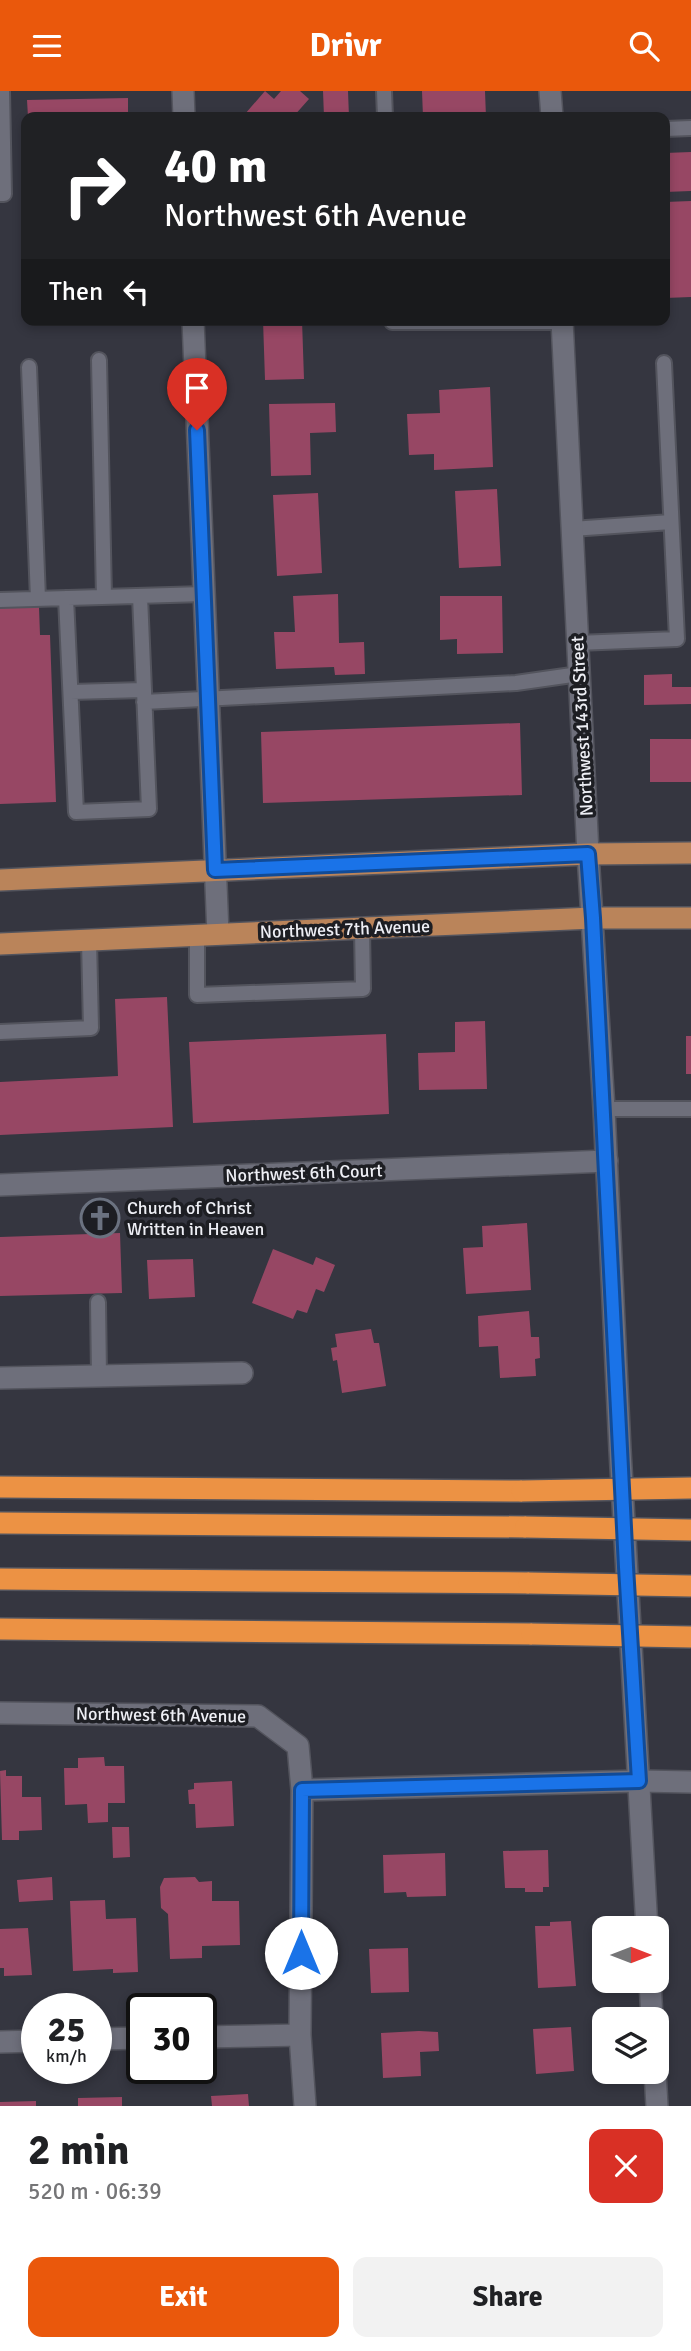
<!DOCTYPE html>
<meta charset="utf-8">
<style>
:root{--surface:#fff;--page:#f2f2f2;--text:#202124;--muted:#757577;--accent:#ea580c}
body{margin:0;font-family:Signika,sans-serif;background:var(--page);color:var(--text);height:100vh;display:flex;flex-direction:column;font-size:26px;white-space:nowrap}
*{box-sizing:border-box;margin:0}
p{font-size:23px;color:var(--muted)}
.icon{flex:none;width:38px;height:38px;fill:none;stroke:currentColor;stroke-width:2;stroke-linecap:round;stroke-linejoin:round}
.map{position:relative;height:2015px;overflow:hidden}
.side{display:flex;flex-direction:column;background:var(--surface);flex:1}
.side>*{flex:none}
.banner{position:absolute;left:21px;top:21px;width:649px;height:214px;border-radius:14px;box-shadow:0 4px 10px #0003;background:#202124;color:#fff;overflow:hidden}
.needle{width:46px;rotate:90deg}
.controls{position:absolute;left:592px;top:1825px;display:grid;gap:14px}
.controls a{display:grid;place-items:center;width:77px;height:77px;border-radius:14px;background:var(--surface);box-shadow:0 4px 10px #0003;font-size:35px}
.speed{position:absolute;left:21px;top:1902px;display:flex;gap:14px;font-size:35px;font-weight:700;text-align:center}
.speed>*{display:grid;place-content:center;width:91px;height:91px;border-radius:50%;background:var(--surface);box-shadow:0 4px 10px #0003;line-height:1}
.speed small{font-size:18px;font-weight:400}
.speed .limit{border:4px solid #111;border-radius:10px;background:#fff;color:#111}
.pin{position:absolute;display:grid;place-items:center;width:60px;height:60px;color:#fff;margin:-72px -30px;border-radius:50% 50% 50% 0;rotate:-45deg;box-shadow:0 0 7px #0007}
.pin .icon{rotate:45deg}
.me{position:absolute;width:77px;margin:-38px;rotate:0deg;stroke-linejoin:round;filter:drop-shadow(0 0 5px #0008)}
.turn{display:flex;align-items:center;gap:24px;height:147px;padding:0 28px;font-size:32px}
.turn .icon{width:91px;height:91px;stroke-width:2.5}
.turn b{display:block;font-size:49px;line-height:60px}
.then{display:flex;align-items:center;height:66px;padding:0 28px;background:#0003;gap:14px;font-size:26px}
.round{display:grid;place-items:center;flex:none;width:74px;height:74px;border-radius:14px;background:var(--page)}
.head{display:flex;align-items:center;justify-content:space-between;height:119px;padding:0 28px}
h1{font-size:42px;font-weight:800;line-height:52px}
.cta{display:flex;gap:14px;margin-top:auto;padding:14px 28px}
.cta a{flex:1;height:80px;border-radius:14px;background:var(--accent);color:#fff;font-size:28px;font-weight:800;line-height:80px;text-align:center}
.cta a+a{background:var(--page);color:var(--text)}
header{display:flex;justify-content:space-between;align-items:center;height:91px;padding:0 28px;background:var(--accent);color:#fff;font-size:32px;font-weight:800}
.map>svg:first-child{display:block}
.building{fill:#974764}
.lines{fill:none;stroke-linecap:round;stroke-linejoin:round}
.lane-casing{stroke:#53545d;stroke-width:18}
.street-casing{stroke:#53545d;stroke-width:24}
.secondary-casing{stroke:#53545d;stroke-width:24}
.primary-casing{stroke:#53545d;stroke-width:24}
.highway-casing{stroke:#53545d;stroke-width:24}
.lane{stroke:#6e6f7b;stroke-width:14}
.street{stroke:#6e6f7b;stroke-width:21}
.secondary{stroke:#6e6f7b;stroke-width:21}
.primary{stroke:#ba845a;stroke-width:21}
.highway{stroke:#ec9244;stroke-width:21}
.highway-bridge-casing{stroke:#53545d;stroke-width:24;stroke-linecap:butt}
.highway-bridge{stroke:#ec9244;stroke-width:21}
.route-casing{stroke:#114b97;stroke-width:18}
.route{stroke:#1a73e8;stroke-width:12}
.labels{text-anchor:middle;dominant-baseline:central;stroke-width:7;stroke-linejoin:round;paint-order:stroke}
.street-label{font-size:18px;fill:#eeeff5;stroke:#1d1e23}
.poi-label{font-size:18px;fill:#eeeff5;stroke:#1d1e23;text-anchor:start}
</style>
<header><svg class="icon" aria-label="menu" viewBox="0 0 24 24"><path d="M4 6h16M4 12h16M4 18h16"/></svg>Drivr<svg class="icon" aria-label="search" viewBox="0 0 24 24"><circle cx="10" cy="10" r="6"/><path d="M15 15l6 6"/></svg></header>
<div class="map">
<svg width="691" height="2015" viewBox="0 0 691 2015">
<rect width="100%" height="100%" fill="#353640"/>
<path class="building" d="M 265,0 L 274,8 L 281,0 L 300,0 L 309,8 L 293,26 L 249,26 L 245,23 Z
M 323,0 L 348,0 L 349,26 L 324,26 Z
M 422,0 L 485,0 L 486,26 L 423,26 Z
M 128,7 L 128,26 L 28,26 L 27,9 Z
M 691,61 L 691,100 L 665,101 L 665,62 Z
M 691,110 L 691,206 L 665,207 L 665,111 Z
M 263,229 L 302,229 L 304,288 L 265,289 Z
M 490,296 L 493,376 L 434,379 L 434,363 L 409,364 L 407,323 L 440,322 L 439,299 Z
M 335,312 L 336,341 L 310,342 L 311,384 L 271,385 L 269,313 Z
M 497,398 L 501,475 L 459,477 L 455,400 Z
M 318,402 L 322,482 L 277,485 L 273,404 Z
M 338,503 L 339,552 L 364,551 L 365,583 L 335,584 L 334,576 L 276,578 L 274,541 L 295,541 L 293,505 Z
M 440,505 L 502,505 L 503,562 L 457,563 L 457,548 L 440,549 Z
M 39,516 L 40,544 L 50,544 L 56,711 L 0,713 L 0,517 Z
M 672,583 L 672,596 L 691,596 L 691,613 L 644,614 L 644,584 Z
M 520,632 L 522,704 L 263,712 L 261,641 Z
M 650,648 L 691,648 L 691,691 L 650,691 Z
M 167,906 L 173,1036 L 0,1044 L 0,991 L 118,985 L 115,908 Z
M 485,930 L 487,998 L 419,999 L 418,962 L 455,961 L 455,931 Z
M 386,943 L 389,1023 L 193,1032 L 189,951 Z
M 686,945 L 691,945 L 691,983 L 686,983 Z
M 527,1132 L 531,1199 L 466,1203 L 463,1157 L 483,1156 L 482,1135 Z
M 120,1142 L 122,1202 L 0,1205 L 0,1146 Z
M 273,1158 L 313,1174 L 316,1166 L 335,1174 L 324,1201 L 316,1198 L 307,1222 L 297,1219 L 293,1228 L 252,1212 Z
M 193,1168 L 195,1206 L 149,1208 L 147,1169 Z
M 529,1220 L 531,1246 L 539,1246 L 540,1267 L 535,1268 L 536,1285 L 500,1287 L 498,1255 L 479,1256 L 478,1225 Z
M 371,1238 L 374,1252 L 379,1252 L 386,1295 L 342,1302 L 337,1269 L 333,1270 L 331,1257 L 337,1256 L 335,1243 Z
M 104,1666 L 105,1675 L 124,1675 L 125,1712 L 108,1712 L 108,1731 L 88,1732 L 87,1713 L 65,1714 L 64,1677 L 78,1677 L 78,1667 Z
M 6,1679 L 6,1685 L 22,1685 L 22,1706 L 41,1706 L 42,1739 L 19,1740 L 19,1749 L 2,1749 L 0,1680 Z
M 232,1690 L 234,1735 L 196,1737 L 195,1713 L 189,1713 L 188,1699 L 194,1698 L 194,1692 Z
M 112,1736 L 129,1736 L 130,1766 L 113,1767 Z
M 548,1759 L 549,1796 L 543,1796 L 543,1801 L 525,1801 L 525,1797 L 505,1797 L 503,1760 Z
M 445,1762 L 446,1805 L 407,1806 L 406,1801 L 384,1802 L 383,1764 Z
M 52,1786 L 53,1809 L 19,1811 L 17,1789 Z
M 195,1786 L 199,1791 L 212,1790 L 212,1810 L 239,1810 L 240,1854 L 202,1855 L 202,1867 L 170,1868 L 168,1823 L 161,1817 L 160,1796 L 164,1787 Z
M 105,1809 L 106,1828 L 136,1827 L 138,1881 L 113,1882 L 113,1878 L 73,1880 L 70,1810 Z
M 571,1830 L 576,1895 L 538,1897 L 535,1835 L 550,1835 L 550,1831 Z
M 28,1837 L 32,1884 L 4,1885 L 4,1877 L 0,1877 L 0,1838 Z
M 408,1857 L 409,1901 L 371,1902 L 369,1858 Z
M 571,1936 L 574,1980 L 536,1983 L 533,1938 Z
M 419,1940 L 438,1941 L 439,1960 L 420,1961 L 421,1985 L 383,1987 L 381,1942 Z
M 248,2003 L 249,2015 L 212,2015 L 211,2005 Z
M 122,2006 L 122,2015 L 78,2015 L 78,2007 Z
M 36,2010 L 36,2015 L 0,2015 L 0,2011 Z"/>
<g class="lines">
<defs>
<path id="lane" d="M 384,0 L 385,26
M 665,38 L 691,37
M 0,103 L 4,103 L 2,0
M 392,229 L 392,231 L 562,231
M 99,269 L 104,506
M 29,276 L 38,508
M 572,438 L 671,431
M 66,507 L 76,721 L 149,718 L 140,505
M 0,509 L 204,503
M 577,552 L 677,548 L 664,272
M 71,601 L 143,599
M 144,611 L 516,592 L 579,583
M 197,844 L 197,904 L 363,898 L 362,837
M 0,941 L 91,937 L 89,849
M 604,1018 L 691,1018
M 98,1211 L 99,1285"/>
<path id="street" d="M 183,0 L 184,26
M 193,229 L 218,843
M 0,1094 L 607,1070
M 0,1287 L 242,1282
M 0,1622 L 258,1625 L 298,1655 L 302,1699 L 300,1944 L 305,2015
M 302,1699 L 639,1690 L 691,1691
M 201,1946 L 300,1944
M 96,1948 L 142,1947
M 0,1951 L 37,1950"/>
<path id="secondary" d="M 550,0 L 552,26
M 562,229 L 588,763 L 604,1018 L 620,1359 L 647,1838
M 650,1890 L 652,1928
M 655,1981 L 657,2015"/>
<path id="primary" d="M 0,789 L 588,763 L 691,762
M 0,853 L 593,827 L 691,827"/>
<path id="highway" d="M 0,1396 L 522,1400
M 0,1432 L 526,1436
M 0,1488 L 529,1492
M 0,1538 L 532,1543"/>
</defs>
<use href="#lane" class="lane-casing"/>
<use href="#street" class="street-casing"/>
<use href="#secondary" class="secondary-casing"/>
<use href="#primary" class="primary-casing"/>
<use href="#highway" class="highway-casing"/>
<use href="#lane" class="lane"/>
<use href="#street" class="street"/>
<use href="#secondary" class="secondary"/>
<use href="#primary" class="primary"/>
<use href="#highway" class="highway"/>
<defs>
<path id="highway-bridge" d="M 522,1400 L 691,1397
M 526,1436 L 691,1439
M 529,1492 L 691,1495
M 532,1543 L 691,1546"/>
</defs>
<use href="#highway-bridge" class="highway-bridge-casing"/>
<use href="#highway-bridge" class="highway-bridge"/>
</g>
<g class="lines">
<defs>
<path id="route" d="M 197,339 L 215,779 L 588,763 L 593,827 L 626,1476 L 639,1690 L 302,1699 L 301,1862"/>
</defs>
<use href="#route" class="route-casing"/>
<use href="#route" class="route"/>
</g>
<defs>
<symbol id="church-ring" viewBox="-11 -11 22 22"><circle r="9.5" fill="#1d1e23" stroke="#6b7280" stroke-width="1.5"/><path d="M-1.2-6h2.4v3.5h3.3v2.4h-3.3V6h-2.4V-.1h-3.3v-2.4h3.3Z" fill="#6b7280"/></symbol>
</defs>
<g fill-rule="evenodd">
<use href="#church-ring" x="78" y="1105" width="44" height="44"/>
</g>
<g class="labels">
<g class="street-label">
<text transform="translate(582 635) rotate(-93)">Northwest 143rd Street</text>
<text transform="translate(345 838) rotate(-2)">Northwest 7th Avenue</text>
<text transform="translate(304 1082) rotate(-2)">Northwest 6th Court</text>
<text transform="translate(161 1624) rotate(1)">Northwest 6th Avenue</text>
</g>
<g class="poi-label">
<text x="127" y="1117">Church of Christ<tspan x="127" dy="21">Written in Heaven</tspan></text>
</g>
</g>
</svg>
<div class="controls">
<a><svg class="needle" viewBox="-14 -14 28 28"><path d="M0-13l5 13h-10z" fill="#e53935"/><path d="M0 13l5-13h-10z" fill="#757577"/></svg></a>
<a><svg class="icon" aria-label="layers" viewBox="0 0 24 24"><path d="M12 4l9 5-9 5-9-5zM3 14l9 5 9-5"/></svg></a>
</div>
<div class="speed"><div>25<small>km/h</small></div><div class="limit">30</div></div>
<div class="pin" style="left:197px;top:339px;background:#d93025"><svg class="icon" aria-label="arrive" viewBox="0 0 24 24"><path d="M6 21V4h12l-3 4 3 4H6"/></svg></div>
<svg class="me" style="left:301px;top:1862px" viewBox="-20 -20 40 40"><circle r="19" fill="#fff"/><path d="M0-13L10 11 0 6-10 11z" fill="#1a73e8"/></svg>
<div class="banner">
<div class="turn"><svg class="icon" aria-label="right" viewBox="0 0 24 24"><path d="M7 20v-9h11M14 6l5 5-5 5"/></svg><div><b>40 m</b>Northwest 6th Avenue</div></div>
<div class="then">Then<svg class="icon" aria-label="left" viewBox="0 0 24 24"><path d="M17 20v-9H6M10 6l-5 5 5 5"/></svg></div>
</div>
</div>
<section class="side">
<div class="head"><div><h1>2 min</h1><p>520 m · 06:39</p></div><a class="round" style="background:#d93025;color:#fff"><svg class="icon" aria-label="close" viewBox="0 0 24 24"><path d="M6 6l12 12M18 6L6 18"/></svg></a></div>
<div class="cta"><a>Exit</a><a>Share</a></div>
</section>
